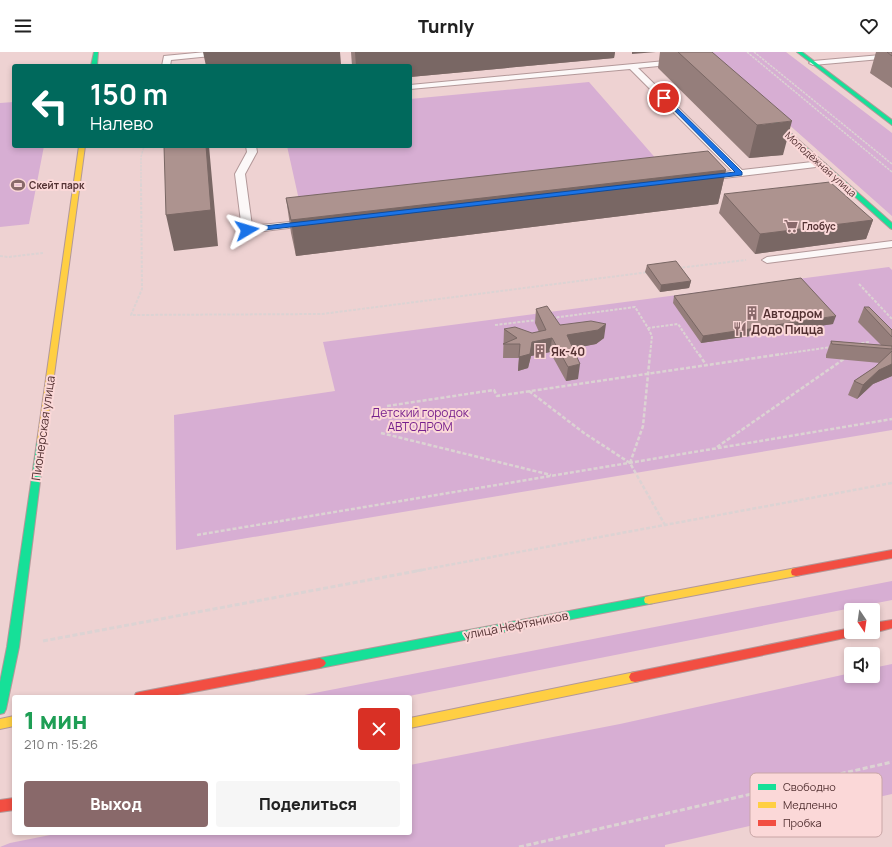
<!DOCTYPE html>
<html lang="ru">
<meta charset="utf-8">
<style>
:root{--surface:#fff;--page:#f6f6f6;--text:#222;--muted:#767676;--accent:#89696a}
body{margin:0;font-family:Manrope,sans-serif;background:var(--page);color:var(--text);height:100vh;display:flex;flex-direction:column;font-size:15px;white-space:nowrap}
*{box-sizing:border-box;margin:0}
p{font-size:13px;color:var(--muted)}
.icon{flex:none;width:22px;height:22px;fill:none;stroke:currentColor;stroke-width:2;stroke-linecap:round;stroke-linejoin:round}
.map{position:relative;flex:1;overflow:hidden}
.sheet{position:absolute;left:12px;top:643px;width:400px;height:140px;display:flex;flex-direction:column;background:var(--surface);border-radius:4px;box-shadow:0 2px 6px #0003}
.sheet>*{flex:none}
.guide{position:absolute;left:12px;top:12px;width:400px;height:84px;border-radius:4px;box-shadow:0 2px 6px #0003;background:#00695c;color:#fff;overflow:hidden}
.needle{width:26px;rotate:167deg}
.controls{position:absolute;left:844px;top:551px;display:grid;gap:8px}
.controls a{display:grid;place-items:center;width:36px;height:36px;border-radius:4px;background:var(--surface);box-shadow:0 2px 6px #0003;font-size:20px}
.pin{position:absolute;display:grid;place-items:center;width:34px;height:34px;color:#fff;margin:-17px;border:2px solid #fff;border-radius:50%;box-shadow:0 1px 4px #0007}
.me{position:absolute;width:44px;margin:-22px;rotate:83deg;stroke-linejoin:round;filter:drop-shadow(0 0 3px #0008)}
.turn{display:flex;align-items:center;gap:14px;height:84px;padding:0 12px;font-size:18px}
.turn .icon{width:52px;height:52px;stroke-width:2.5}
.turn b{display:block;font-size:28px;line-height:34px}
.round{display:grid;place-items:center;flex:none;width:42px;height:42px;border-radius:4px;background:var(--page)}
.headline{display:flex;align-items:center;justify-content:space-between;height:68px;padding:0 12px}
h1{font-size:24px;font-weight:800;line-height:30px;color:#1e9e55}
.primary-button{display:flex;gap:8px;margin-top:auto;padding:8px 12px}
.primary-button a{flex:1;height:46px;border-radius:4px;background:var(--accent);color:#fff;font-size:16px;font-weight:800;line-height:46px;text-align:center}
.primary-button a+a{background:var(--page);color:var(--text)}
header{display:flex;justify-content:space-between;align-items:center;height:52px;padding:0 12px;background:var(--surface);font-size:18px;font-weight:800}
.map>svg:first-child{display:block}
.green{fill:#d7aed3}
.lines{fill:none;stroke-linecap:round;stroke-linejoin:round}
.lane-casing{stroke:#b39899;stroke-width:2}
.fast-casing{stroke:#b39899;stroke-width:2}
.slow-casing{stroke:#b39899;stroke-width:2}
.jam-casing{stroke:#b39899;stroke-width:2}
.path-far3{stroke:#dcd3d3;stroke-width:1.5;stroke-dasharray:2.5 1;stroke-linecap:butt}
.path-far2{stroke:#dcd3d3;stroke-width:2;stroke-dasharray:3 1.5;stroke-linecap:butt}
.path-far1{stroke:#dcd3d3;stroke-width:2.5;stroke-dasharray:4 2;stroke-linecap:butt}
.path{stroke:#dcd3d3;stroke-width:3;stroke-dasharray:5 2.5;stroke-linecap:butt}
.lane{fill:#fcf8f8;fill-rule:evenodd}
.fast{fill:#16e098;fill-rule:evenodd}
.slow{fill:#ffcf43;fill-rule:evenodd}
.jam{fill:#f24e42;fill-rule:evenodd}
.wall{fill:#957e7b}
.shaded-wall{fill:#796764}
.building{fill:#ad938f;stroke:#796764}
.route{fill:#1a73e8;stroke:#114b97}
.labels{text-anchor:middle;dominant-baseline:central;stroke-width:4;stroke-linejoin:round;paint-order:stroke}
.far-street-label{font-size:10px;fill:#533132;stroke:#fbd8d8}
.far-poi-label{font-size:10px;font-weight:bold;fill:#533132;stroke:#fbd8d8;text-anchor:start}
.poi-label{font-size:12px;font-weight:bold;fill:#533132;stroke:#fbd8d8;text-anchor:start}
.park-label{font-size:12px;fill:#77218d;stroke:#fbd8d8}
.street-label{font-size:12px;fill:#533132;stroke:#fbd8d8}
.key{fill:#fbd8d8;stroke:#c9a6a6;stroke-width:1}
.key-label{font-size:11px;fill:#533132}
</style>
<header><svg class="icon" aria-label="menu" viewBox="0 0 24 24"><path d="M4 6h16M4 12h16M4 18h16"/></svg>Turnly<svg class="icon" aria-label="heart" viewBox="0 0 24 24"><path d="M12 20l-8-8c-3-5 5-10 8-4 3-6 11-1 8 4z"/></svg></header>
<div class="map">
<svg width="892" height="795" viewBox="0 0 892 795">
<rect width="100%" height="100%" fill="#eed2d2"/>
<path class="green" d="M 707,0 L 786,0 L 892,81 L 892,164 Z
M 589,30 L 665,117 L 301,157 L 287,94 L 410,94 L 410,47 Z
M 14,50 L 14,94 L 44,94 L 29,172 L 0,175 L 0,51 Z
M 889,215 L 892,218 L 892,378 L 176,498 L 174,363 L 335,339 L 323,290 Z
M 892,529 L 892,548 L 404,645 L 294,645 Z
M 892,612 L 892,742 L 665,793 L 665,795 L 0,795 L 10,791 L 60,781 L 410,781 L 410,713 L 620,672 L 851,621 L 851,624 L 873,624 L 873,616 Z"/>
<g class="lines">
<defs>
<path id="lane" d="M 206,0 L 235,0 L 231,2 L 171,8 L 170,14 L 162,14 L 164,4 Z
M 892,2 L 892,6 L 813,13 L 809,11 L 813,9 Z
M 676,8 L 679,8 L 679,12 L 638,16 L 742,118 L 821,109 L 826,112 L 824,114 L 707,128 L 704,127 L 702,125 L 704,123 L 732,119 L 630,17 L 410,37 L 410,33 Z
M 246,94 L 256,94 L 257,100 L 245,122 L 252,174 L 309,168 L 314,171 L 313,173 L 247,181 L 243,180 L 242,178 L 235,122 L 247,100 Z
M 892,189 L 892,195 L 767,211 L 762,208 L 767,205 Z"/>
<path id="fast" d="M 94,0 L 98,0 L 97,14 L 91,14 Z
M 797,0 L 802,0 L 892,68 L 892,73 Z
M 764,61 L 768,61 L 892,171 L 892,177 L 890,176 L 764,63 Z
M 41,387 L 45,390 L 19,595 L 6,657 L 4,661 L 0,662 L 0,630 L 7,595 L 37,390 Z
M 649,544 L 653,545 L 654,548 L 653,551 L 649,552 L 320,616 L 316,614 L 314,611 L 316,608 L 320,606 Z"/>
<path id="slow" d="M 79,94 L 85,94 L 45,390 L 41,393 L 37,390 Z
M 796,516 L 800,517 L 801,520 L 800,523 L 796,524 L 649,552 L 645,551 L 644,548 L 645,545 L 649,544 Z
M 635,620 L 639,621 L 641,625 L 639,629 L 635,630 L 410,676 L 410,666 Z
M 14,664 L 14,674 L 0,677 L 0,667 Z"/>
<path id="jam" d="M 892,498 L 892,506 L 796,524 L 792,523 L 791,520 L 792,517 L 796,516 Z
M 892,568 L 892,576 L 873,581 L 871,580 L 873,580 L 873,571 Z
M 851,576 L 851,580 L 860,580 L 859,583 L 635,630 L 631,629 L 629,625 L 631,621 L 635,620 Z
M 320,606 L 324,608 L 326,611 L 324,614 L 320,616 L 167,645 L 134,645 L 136,641 L 140,640 Z
M 14,746 L 14,758 L 0,760 L 0,748 Z"/>
</defs>
<use href="#lane" class="lane-casing"/>
<use href="#fast" class="fast-casing"/>
<use href="#slow" class="slow-casing"/>
<use href="#jam" class="jam-casing"/>
<path class="path-far3" d="M 747,0 L 892,120
M 754,0 L 892,112
M 141,133 L 141,105 L 144,94"/>
<path class="path-far2" d="M 141,132 L 142,237 L 131,263 L 322,262 L 649,220
M 0,204 L 8,205 L 43,201
M 678,216 L 746,208
M 859,232 L 892,267
M 552,266 L 635,255 L 648,276 L 678,272 L 699,303
M 495,273 L 537,268
M 648,276 L 652,284 L 650,303
M 857,292 L 869,290
M 776,303 L 831,295"/>
<path class="path-far1" d="M 699,302 L 706,313
M 529,339 L 584,381 L 630,411 L 665,473
M 387,354 L 494,338 L 497,344 L 782,302
M 381,381 L 551,423
M 717,395 L 844,307
M 630,411 L 643,374 L 650,302
M 197,483 L 892,367
M 416,519 L 892,431"/>
<path class="path" d="M 43,589 L 422,518
M 519,795 L 892,710"/>
<use href="#lane" class="lane"/>
<use href="#fast" class="fast"/>
<use href="#slow" class="slow"/>
<use href="#jam" class="jam"/>
</g>
<path class="wall" d="M 351,0 L 615,0 L 614,6 L 410,25 L 410,14 L 352,14 Z
M 660,0 L 712,0 L 783,103 L 749,106 L 658,16 Z
M 876,0 L 892,0 L 892,36 L 870,21 Z
M 726,118 L 718,152 L 296,204 L 291,181 L 286,146 Z
M 724,142 L 873,168 L 866,187 L 755,202 L 719,161 Z
M 647,213 L 691,229 L 689,236 L 660,240 L 645,220 Z
M 674,244 L 833,272 L 701,291 L 673,251 Z
M 864,255 L 892,278 L 892,324 L 873,332 L 857,347 L 848,343 L 854,329 L 875,315 L 880,311 L 826,306 L 826,303 L 831,289 L 881,293 L 858,270 Z
M 536,257 L 560,273 L 604,286 L 596,292 L 573,296 L 578,327 L 566,329 L 550,300 L 531,304 L 528,316 L 518,319 L 519,306 L 503,306 L 504,277 L 532,281 L 539,280 L 535,271 Z"/>
<path class="shaded-wall" d="M 203,0 L 340,0 L 341,12 L 322,14 L 206,14 Z
M 355,0 L 615,0 L 614,6 L 410,25 L 410,14 L 356,14 Z
M 632,0 L 656,0 L 632,2 Z
M 792,69 L 783,103 L 749,106 L 757,73 Z
M 206,94 L 209,94 L 218,194 L 174,199 L 166,163 Z
M 726,118 L 718,152 L 296,204 L 291,168 Z
M 873,168 L 866,187 L 755,202 L 760,182 Z
M 691,229 L 689,236 L 660,240 L 661,233 Z
M 836,264 L 833,272 L 701,291 L 703,284 Z
M 606,272 L 604,286 L 596,292 L 566,298 L 567,283 Z
M 552,286 L 550,300 L 531,304 L 528,316 L 518,319 L 519,305 L 532,290 Z
M 580,312 L 578,327 L 566,329 L 568,315 Z
M 892,312 L 892,324 L 873,332 L 857,347 L 863,333 L 879,318 Z"/>
<path class="building" d="M 678,0 L 712,0 L 792,69 L 757,73 Z
M 887,0 L 892,0 L 892,4 Z
M 164,94 L 206,94 L 211,158 L 166,163 Z
M 708,99 L 726,118 L 291,168 L 286,146 Z
M 830,130 L 873,168 L 760,182 L 724,142 Z
M 676,209 L 691,229 L 661,233 L 647,213 Z
M 801,226 L 836,264 L 703,284 L 674,244 Z
M 547,254 L 560,273 L 591,269 L 606,272 L 598,278 L 567,283 L 580,312 L 568,315 L 552,286 L 532,290 L 530,302 L 519,305 L 520,292 L 503,292 L 517,286 L 504,277 L 515,275 L 532,281 L 546,278 L 536,257 Z
M 864,255 L 869,255 L 892,278 L 892,285 Z
M 831,289 L 892,294 L 892,297 L 832,292 Z
M 892,299 L 892,312 L 879,318 L 863,333 L 854,329 L 875,315 Z"/>
<path class="route" d="M 663,45 L 666,45 L 742,120 L 742,123 L 247,180 L 244,178 L 247,176 L 735,120 L 663,47 Z"/>
<defs>
<symbol id="stadium-bare" viewBox="-9 -9 18 18"><path d="M0-5a6.5 5 0 1 0 0 10a6.5 5 0 1 0 0-10ZM-3.5-1.8h7v3.6h-7Z" fill="#89696a" stroke="#fbd8d8" stroke-width="2.5" paint-order="stroke"/></symbol>
<symbol id="supermarket-bare" viewBox="-9 -9 18 18"><path d="M-6-5.5h2.5l.6 2H6L4.5 2H-2.5L-4.4-4H-6ZM-1.5 3.2a1.3 1.3 0 1 0 .1 0ZM3 3.2a1.3 1.3 0 1 0 .1 0Z" fill="#89696a" stroke="#fbd8d8" stroke-width="2.5" paint-order="stroke"/></symbol>
<symbol id="building-bare" viewBox="-9 -9 18 18"><path d="M-4-6H4V6H1V3H-1V6H-4ZM-2.5-4.3h1.7v1.8h-1.7ZM.8-4.3h1.7v1.8H.8ZM-2.5-1h1.7V.8h-1.7ZM.8-1h1.7V.8H.8Z" fill="#89696a" stroke="#fbd8d8" stroke-width="2.5" paint-order="stroke"/></symbol>
<symbol id="restaurant-bare" viewBox="-9 -9 18 18"><path d="M-5-6h1v4h1v-4h1v4h1v-4h1v5L-1.5 .5V6h-2V.5L-5-1ZM5-6V6H3V1.5H1.5Q1.5-4 5-6Z" fill="#89696a" stroke="#fbd8d8" stroke-width="2.5" paint-order="stroke"/></symbol>
</defs>
<g fill-rule="evenodd">
<use href="#stadium-bare" x="8" y="123" width="20" height="20"/>
<use href="#supermarket-bare" x="781" y="164" width="20" height="20"/>
<use href="#building-bare" x="742" y="251" width="20" height="20"/>
<use href="#restaurant-bare" x="730" y="267" width="20" height="20"/>
<use href="#building-bare" x="530" y="289" width="20" height="20"/>
</g>
<g class="labels">
<g class="far-street-label">
<text transform="translate(821 112) rotate(42)">Молодёжная улица</text>
</g>
<g class="far-poi-label">
<text x="29" y="133">Скейт парк</text>
<text x="802" y="174">Глобус</text>
</g>
<g class="poi-label">
<text x="763" y="261">Автодром</text>
<text x="751" y="277">Додо Пицца</text>
<text x="551" y="299">Як-40</text>
</g>
<g class="park-label">
<text x="420" y="360">Детский городок<tspan x="420" dy="14">АВТОДРОМ</tspan></text>
</g>
<g class="street-label">
<text transform="translate(43 376) rotate(-82)">Пионерская улица</text>
<text transform="translate(516 573) rotate(-11)">улица Нефтяников</text>
</g>
</g>
<rect x="750" y="721" width="132" height="64" rx="6" class="key"/>
<rect x="758" y="732" width="18" height="6" fill="#16e098"/>
<rect x="758" y="750" width="18" height="6" fill="#ffcf43"/>
<rect x="758" y="768" width="18" height="6" fill="#f24e42"/>
<g class="key-label">
<text x="783" y="739">Свободно</text>
<text x="783" y="757">Медленно</text>
<text x="783" y="775">Пробка</text>
</g>
</svg>
<div class="controls">
<a><svg class="needle" viewBox="-14 -14 28 28"><path d="M0-13l5 13h-10z" fill="#e53935"/><path d="M0 13l5-13h-10z" fill="#767676"/></svg></a>
<a><svg class="icon" aria-label="sound" viewBox="0 0 24 24"><path d="M4 9h4l5-4v14l-5-4H4zM17 9q2 3 0 6"/></svg></a>
</div>
<div class="pin" style="left:664px;top:46px;background:#d93025"><svg class="icon" aria-label="arrive" viewBox="0 0 24 24"><path d="M6 21V4h12l-3 4 3 4H6"/></svg></div>
<svg class="me" style="left:247px;top:178px" viewBox="-20 -20 40 40"><path d="M0-17L14 15 0 8-14 15z" fill="#1a73e8" stroke="#fff" stroke-width="4"/></svg>
<div class="guide">
<div class="turn"><svg class="icon" aria-label="left" viewBox="0 0 24 24"><path d="M17 20v-9H6M10 6l-5 5 5 5"/></svg><div><b>150 m</b>Налево</div></div>
</div>
<section class="sheet">
<div class="headline"><div><h1>1 мин</h1><p>210 m · 15:26</p></div><a class="round" style="background:#d93025;color:#fff"><svg class="icon" aria-label="close" viewBox="0 0 24 24"><path d="M6 6l12 12M18 6L6 18"/></svg></a></div>
<div class="primary-button"><a>Выход</a><a>Поделиться</a></div>
</section>
</div>
